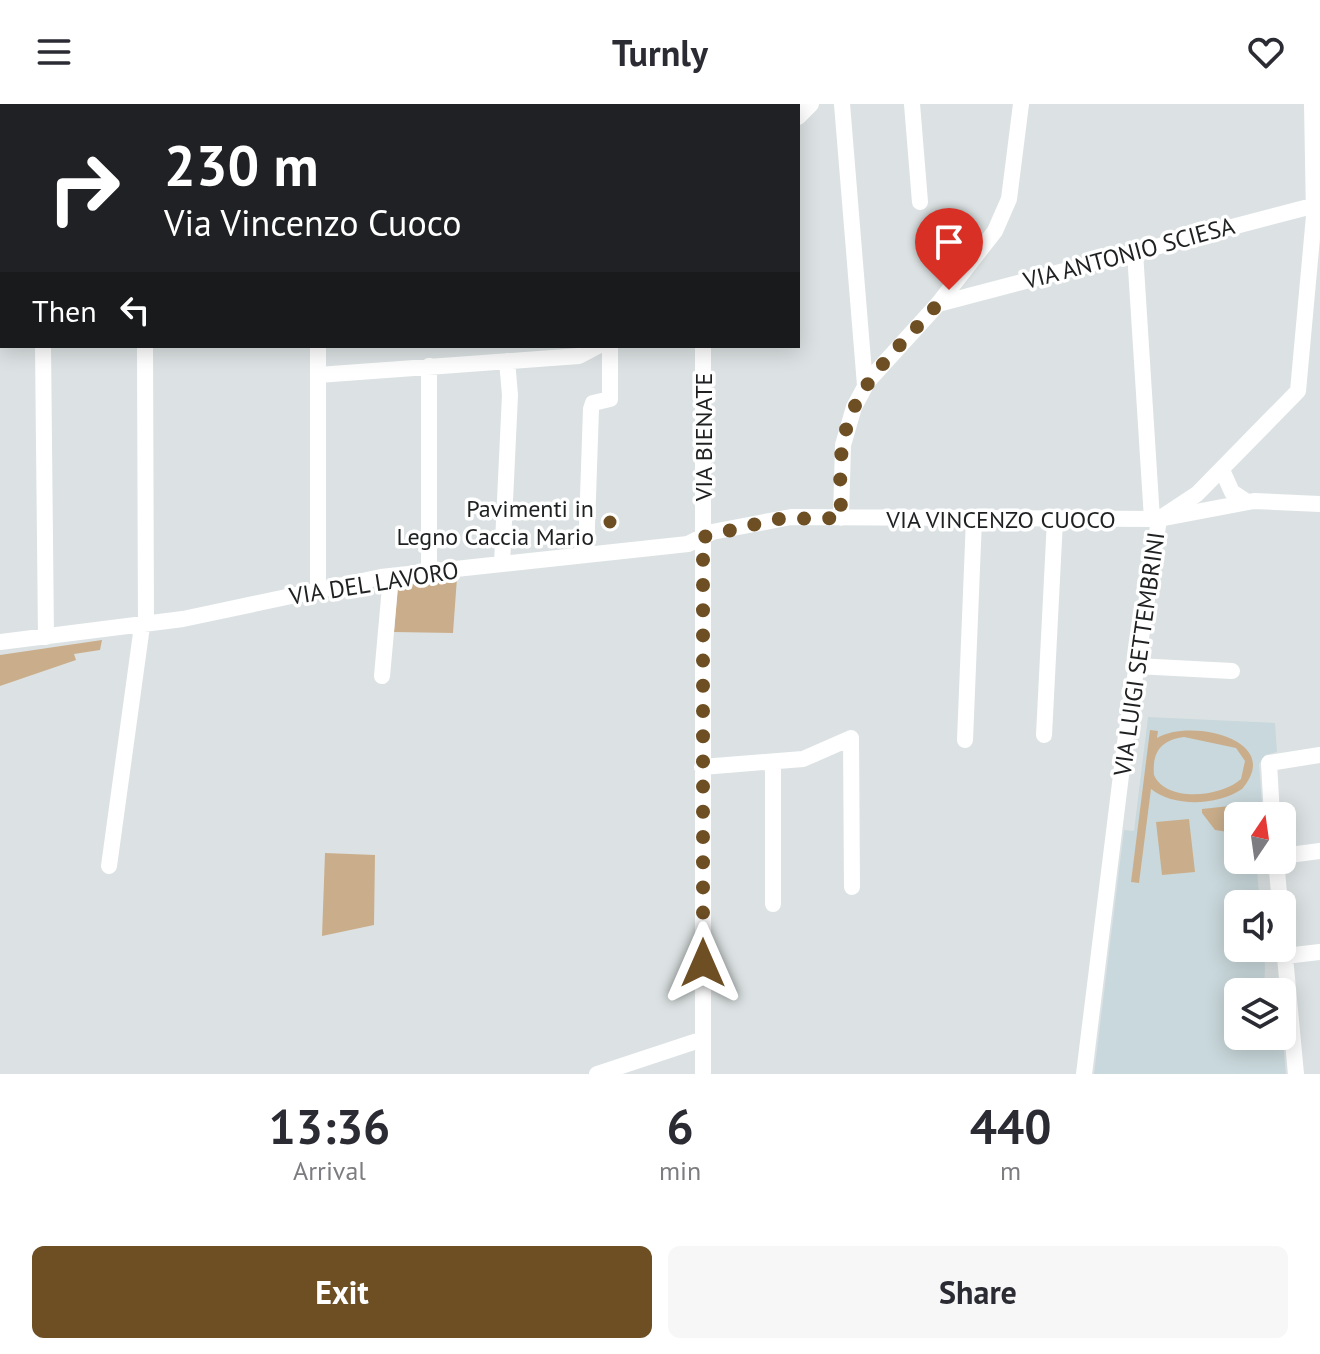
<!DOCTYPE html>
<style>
:root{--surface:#fff;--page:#f7f7f7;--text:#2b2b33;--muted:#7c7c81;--accent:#6e4f24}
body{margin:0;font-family:"PT Sans",sans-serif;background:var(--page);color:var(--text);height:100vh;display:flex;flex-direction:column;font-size:30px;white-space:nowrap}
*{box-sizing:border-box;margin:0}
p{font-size:26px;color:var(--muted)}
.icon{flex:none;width:44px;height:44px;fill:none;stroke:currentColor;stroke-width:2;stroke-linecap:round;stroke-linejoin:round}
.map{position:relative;height:970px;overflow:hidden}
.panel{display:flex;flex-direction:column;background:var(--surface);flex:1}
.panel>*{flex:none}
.banner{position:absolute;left:0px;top:0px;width:800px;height:244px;box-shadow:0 4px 20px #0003;background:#202124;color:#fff;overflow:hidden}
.needle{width:52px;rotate:13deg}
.tools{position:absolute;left:1224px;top:698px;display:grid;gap:16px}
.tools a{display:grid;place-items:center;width:72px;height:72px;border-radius:12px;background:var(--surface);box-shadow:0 4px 20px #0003;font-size:40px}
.pin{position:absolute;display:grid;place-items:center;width:68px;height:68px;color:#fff;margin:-82px -34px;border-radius:50% 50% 50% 0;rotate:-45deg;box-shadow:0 0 8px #0007}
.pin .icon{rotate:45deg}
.me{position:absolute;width:88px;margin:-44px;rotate:0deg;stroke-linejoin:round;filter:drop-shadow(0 0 6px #0008)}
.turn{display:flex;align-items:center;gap:28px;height:168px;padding:0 32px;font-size:36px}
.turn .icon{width:104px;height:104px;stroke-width:2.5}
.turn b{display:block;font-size:56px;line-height:68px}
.then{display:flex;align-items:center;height:76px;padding:0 32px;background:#0003;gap:16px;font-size:30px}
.eta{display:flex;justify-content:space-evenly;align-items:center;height:136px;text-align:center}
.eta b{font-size:48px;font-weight:600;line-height:56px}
.button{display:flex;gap:16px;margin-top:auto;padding:16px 32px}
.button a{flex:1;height:92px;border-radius:12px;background:var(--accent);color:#fff;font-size:32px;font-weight:600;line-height:92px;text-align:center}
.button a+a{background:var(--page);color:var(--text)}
header{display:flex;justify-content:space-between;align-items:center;height:104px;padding:0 32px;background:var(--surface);font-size:36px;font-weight:600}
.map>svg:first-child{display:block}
.built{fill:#c9d8dc}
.green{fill:#caae8b;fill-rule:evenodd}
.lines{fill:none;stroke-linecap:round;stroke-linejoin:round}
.minor{stroke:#fff;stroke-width:16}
.route{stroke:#6e4f24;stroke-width:14;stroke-dasharray:0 25.2}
.poi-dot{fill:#6e4f24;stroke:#fff;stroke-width:3}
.labels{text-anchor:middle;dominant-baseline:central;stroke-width:7;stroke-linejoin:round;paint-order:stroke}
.street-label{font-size:24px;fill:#1e2021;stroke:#fff}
.poi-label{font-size:24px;fill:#1e2021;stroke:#fff;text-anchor:end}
</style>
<header><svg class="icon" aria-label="menu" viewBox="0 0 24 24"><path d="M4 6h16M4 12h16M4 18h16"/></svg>Turnly<svg class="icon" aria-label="heart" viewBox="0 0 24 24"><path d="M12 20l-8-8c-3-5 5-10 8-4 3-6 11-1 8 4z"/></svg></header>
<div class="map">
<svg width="1320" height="970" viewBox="0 0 1320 970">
<rect width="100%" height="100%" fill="#dce2e3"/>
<path class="built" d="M 1148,613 L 1275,619 L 1277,648 L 1265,651 L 1259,660 L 1263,712 L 1238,712 L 1238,756 L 1256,756 L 1260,800 L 1238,800 L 1238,844 L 1264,844 L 1265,863 L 1264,888 L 1238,888 L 1238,932 L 1282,932 L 1282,929 L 1286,970 L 1094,970 L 1124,726 L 1134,727 Z"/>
<path class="green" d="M 457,474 L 453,529 L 394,528 L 398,480 Z
M 102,536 L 100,546 L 74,550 L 76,556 L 0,582 L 0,551 Z
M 1150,626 L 1158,627 L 1157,634 C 1190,614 1285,635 1242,685 C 1217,702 1173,703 1151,685 L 1139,779 L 1131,778 ZM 1184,633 L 1236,644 L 1245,657 L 1241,675 C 1222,693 1166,699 1154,671 C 1152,648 1161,636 1184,633 Z
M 1257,699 L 1255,712 L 1238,712 L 1235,729 L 1215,726 L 1202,709 L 1202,705 Z
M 1189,715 L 1195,768 L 1162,771 L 1156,718 Z
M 325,749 L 375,751 L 374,821 L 322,832 Z"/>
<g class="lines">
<path class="minor" d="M 64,0 L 64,2
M 158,0 L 158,2
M 257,0 L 257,2
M 703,0 L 703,2
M 842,0 L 865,281
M 912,0 L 920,98
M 798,13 L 811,0
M 1135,148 L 1152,415
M 0,194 L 2,194
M 938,200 L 1320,100
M 43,242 L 46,533
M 145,242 L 146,521
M 703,242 L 703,970
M 429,262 L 429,467
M 318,271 L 579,252 L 598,242
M 1222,366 L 1232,388 L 1247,398
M 841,414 L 843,341 L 854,303 L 868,277 L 938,200 L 995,127 L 1009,95 L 1021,0
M 586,451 L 591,305 L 593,299 L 610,295 L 610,242
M 502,460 L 510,291 L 507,257
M 318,486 L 318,242
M 0,538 L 183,515 L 381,473 L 688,440 L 712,428 L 791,413 L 1159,415 L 1254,397 L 1320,400
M 1136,562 L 1232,567
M 382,572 L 391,472
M 1044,631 L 1055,416
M 965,636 L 974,415
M 773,659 L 773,800
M 702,663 L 803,655 L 851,634 L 852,783
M 1272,712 L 1269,659 L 1320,651
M 1282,752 L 1320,747
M 1276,756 L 1280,800
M 109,762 L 142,522
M 1282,821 L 1296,970
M 1285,852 L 1320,848
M 597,970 L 703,935
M 1084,970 L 1125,639 L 1159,415 L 1197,390 L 1298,287 L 1314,112 L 1312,0"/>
</g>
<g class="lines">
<path class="route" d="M 703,859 L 703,433 L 777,415 L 841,414 C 841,388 838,360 844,334 C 857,271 912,235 949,186"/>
</g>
<circle class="poi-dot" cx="610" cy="418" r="8"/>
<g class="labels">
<g class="street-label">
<text transform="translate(1129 149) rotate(-15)">VIA ANTONIO SCIESA</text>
<text transform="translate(703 333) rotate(-90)">VIA BIENATE</text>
<text x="1001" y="415">VIA VINCENZO CUOCO</text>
<text transform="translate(374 479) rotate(-9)">VIA DEL LAVORO</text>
<text transform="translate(1139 550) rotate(-82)">VIA LUIGI SETTEMBRINI</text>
</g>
<g class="poi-label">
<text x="594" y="404">Pavimenti in<tspan x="594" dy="28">Legno Caccia Mario</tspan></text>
</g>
</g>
</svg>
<div class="tools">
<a><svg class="needle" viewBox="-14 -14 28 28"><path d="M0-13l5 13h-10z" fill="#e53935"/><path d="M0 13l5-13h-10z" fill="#7c7c81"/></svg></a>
<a><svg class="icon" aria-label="sound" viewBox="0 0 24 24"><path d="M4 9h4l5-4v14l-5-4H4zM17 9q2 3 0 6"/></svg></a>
<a><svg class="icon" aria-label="layers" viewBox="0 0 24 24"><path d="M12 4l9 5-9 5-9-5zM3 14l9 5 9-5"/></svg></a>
</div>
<div class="pin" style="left:949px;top:186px;background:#d93025"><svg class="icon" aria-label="arrive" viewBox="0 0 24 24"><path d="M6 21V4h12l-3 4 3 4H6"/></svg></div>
<svg class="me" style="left:703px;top:859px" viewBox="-20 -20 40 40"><path d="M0-17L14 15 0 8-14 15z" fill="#6e4f24" stroke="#fff" stroke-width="4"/></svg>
<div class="banner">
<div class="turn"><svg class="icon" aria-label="right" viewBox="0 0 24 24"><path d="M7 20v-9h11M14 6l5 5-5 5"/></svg><div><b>230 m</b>Via Vincenzo Cuoco</div></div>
<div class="then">Then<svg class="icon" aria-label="left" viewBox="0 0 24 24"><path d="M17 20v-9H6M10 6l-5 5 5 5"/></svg></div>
</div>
</div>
<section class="panel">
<div class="eta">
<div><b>13:36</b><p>Arrival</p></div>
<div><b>6</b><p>min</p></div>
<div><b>440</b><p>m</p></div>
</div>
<div class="button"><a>Exit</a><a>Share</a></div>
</section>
